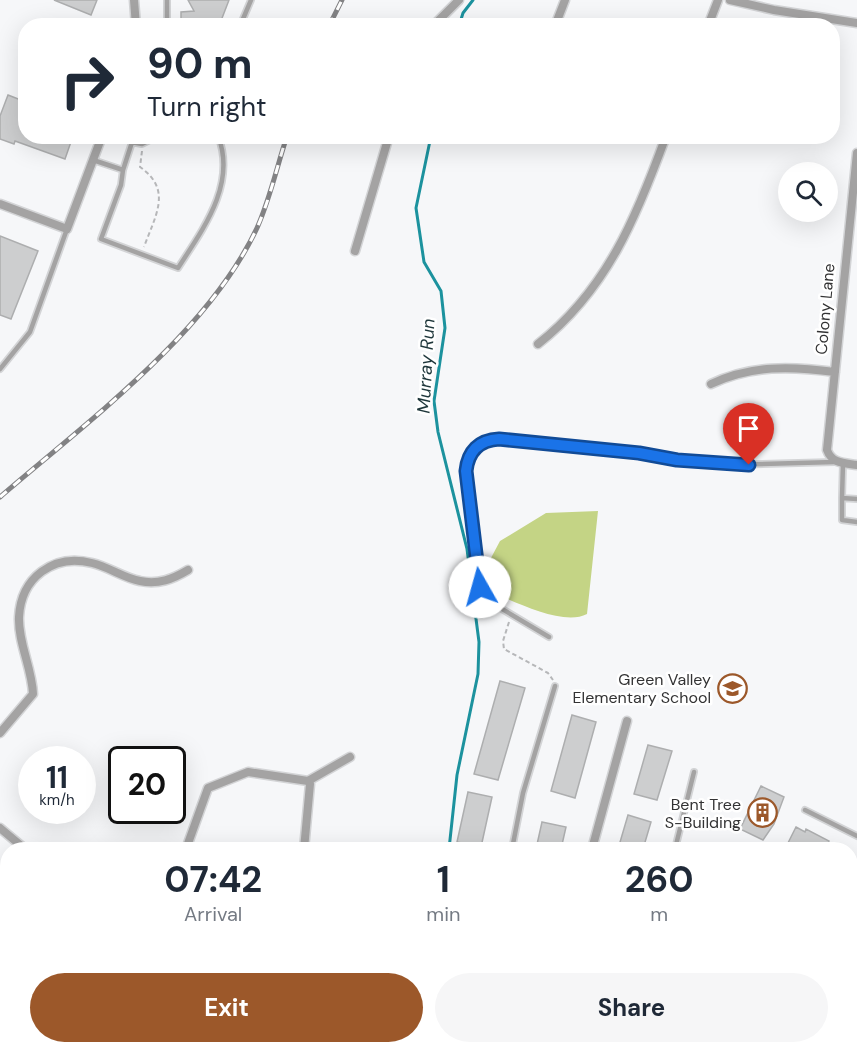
<!DOCTYPE html>
<style>
:root{--surface:#fff;--page:#f6f6f7;--text:#1f2937;--muted:#747a83;--accent:#9c582a}
body{margin:0;font-family:"DM Sans",sans-serif;background:var(--page);color:var(--text);height:100vh;display:flex;flex-direction:column;font-size:22px;white-space:nowrap}
*{box-sizing:border-box;margin:0}
p{font-size:20px;color:var(--muted)}
.icon{flex:none;width:33px;height:33px;fill:none;stroke:currentColor;stroke-width:2;stroke-linecap:round;stroke-linejoin:round}
.map{position:relative;flex:1;overflow:hidden}
.side{position:absolute;left:0px;top:842px;width:858px;height:212px;display:flex;flex-direction:column;background:var(--surface);border-radius:24px 24px 0 0;box-shadow:0 6px 24px #0002}
.side>*{flex:none}
.hud{position:absolute;left:18px;top:18px;width:822px;height:126px;border-radius:24px;box-shadow:0 6px 24px #0002;background:#fff;color:var(--text);overflow:hidden}
.controls{position:absolute;left:778px;top:162px;display:grid;gap:12px}
.controls a{display:grid;place-items:center;width:60px;height:60px;border-radius:50%;background:var(--surface);box-shadow:0 6px 24px #0002;font-size:30px}
.speed{position:absolute;left:18px;top:746px;display:flex;gap:12px;font-size:30px;font-weight:700;text-align:center}
.speed>*{display:grid;place-content:center;width:78px;height:78px;border-radius:50%;background:var(--surface);box-shadow:0 6px 24px #0002;line-height:1}
.speed small{font-size:15px;font-weight:400}
.speed .limit{border:3px solid #111;border-radius:9px;background:#fff;color:#111}
.pin{position:absolute;display:grid;place-items:center;width:51px;height:51px;color:#fff;margin:-62px -26px;border-radius:50% 50% 50% 0;rotate:-45deg;box-shadow:0 0 6px #0007}
.pin .icon{rotate:45deg}
.me{position:absolute;width:66px;margin:-33px;rotate:353deg;stroke-linejoin:round;filter:drop-shadow(0 0 4px #0008)}
.turn{display:flex;align-items:center;gap:21px;height:126px;padding:0 30px;font-size:27px}
.turn .icon{width:78px;height:78px;stroke-width:2.5}
.turn b{display:block;font-size:42px;line-height:51px}
.eta{display:flex;justify-content:space-evenly;align-items:center;height:102px;text-align:center}
.eta b{font-size:36px;font-weight:700;line-height:42px}
.cta{display:flex;gap:12px;margin-top:auto;padding:12px 30px}
.cta a{flex:1;height:69px;border-radius:36px;background:var(--accent);color:#fff;font-size:24px;font-weight:700;line-height:69px;text-align:center}
.cta a+a{background:var(--page);color:var(--text)}
.map>svg:first-child{display:block}
.green{fill:#c4d485}
.lines{fill:none;stroke-linecap:round;stroke-linejoin:round}
.stream{stroke:#1c929e;stroke-width:3}
.building{fill:#cdcecf;stroke:#adaeaf;stroke-width:1.5}
.service-casing{stroke:#d3d4d6;stroke-width:8}
.minor-casing{stroke:#d3d4d6;stroke-width:11}
.path{stroke:#b6b7b9;stroke-width:2;stroke-dasharray:4.5 3;stroke-linecap:butt}
.service{stroke:#a4a3a3;stroke-width:4.5}
.minor{stroke:#a4a3a3;stroke-width:8}
.rail-casing{stroke:#828284;stroke-width:5}
.rail{stroke:#fff;stroke-width:3;stroke-dasharray:9;stroke-linecap:butt}
.route-casing{stroke:#114b97;stroke-width:15}
.route{stroke:#1a73e8;stroke-width:10}
.labels{text-anchor:middle;dominant-baseline:central;stroke-width:5;stroke-linejoin:round;paint-order:stroke}
.street-label{font-size:16px;fill:#333334;stroke:#fff}
.poi-label{font-size:16px;fill:#333334;stroke:#fff;text-anchor:end}
.water-label{font-size:18px;font-style:italic;fill:#1e363a;stroke:#fff}
</style>
<div class="map">
<svg width="857" height="1052" viewBox="0 0 857 1052">
<rect width="100%" height="100%" fill="#f6f7f9"/>
<path class="green" d="M 598,511 L 587,614 C 563,627 515,601 490,592 L 483,573 L 500,541 L 546,513 Z"/>
<g class="lines">
<path class="stream" d="M 459,26 L 463,13 L 473,0
M 431,136 L 416,208 L 424,262 L 441,291 L 445,328 L 434,401 L 438,432 L 467,549 L 479,642 L 478,674 L 457,775 L 449,849
M 423,1052 L 424,1046"/>
</g>
<path class="building" d="M 54,0 L 97,0 L 91,15 Z
M 188,0 L 229,0 L 219,26 L 181,26 L 181,12 L 194,11 Z
M 8,95 L 26,102 L 26,136 L 73,136 L 65,159 L 15,141 L 14,144 L 0,139 L 0,116 Z
M 0,236 L 38,251 L 11,319 L 0,315 Z
M 500,681 L 525,688 L 498,780 L 474,774 Z
M 572,715 L 596,722 L 575,798 L 551,791 Z
M 648,745 L 672,751 L 657,800 L 634,794 Z
M 761,786 L 784,797 L 774,824 L 763,840 L 740,829 Z
M 468,792 L 492,797 L 481,847 L 457,842 Z
M 628,815 L 651,822 L 643,849 L 618,849 Z
M 542,822 L 566,827 L 561,849 L 536,849 Z
M 796,827 L 805,832 L 806,829 L 829,841 L 825,849 L 785,849 Z"/>
<g class="lines">
<defs>
<path id="service" d="M 167,26 L 167,0
M 240,26 L 251,0
M 131,142 L 142,144 L 158,136
M 93,160 L 123,170 L 134,136
M 123,170 L 121,185 L 101,239 L 178,268 C 203,229 237,184 218,136
M 0,369 L 30,332 L 67,229
M 843,463 L 842,498 L 857,499
M 842,498 L 842,520 L 857,522
M 549,637 L 487,600 L 480,587 L 466,471 C 468,451 478,440 499,439 L 727,465 L 835,462
M 805,810 L 857,836
M 512,849 L 523,793 L 555,686
M 675,849 L 694,772
M 850,931 L 857,929
M 850,1010 L 857,1025
M 494,1052 L 495,1046
M 668,1052 L 670,1046
M 726,1052 L 727,1046
M 840,1052 L 857,1043"/>
<path id="minor" d="M 134,0 L 136,26
M 730,0 L 774,10 L 857,23
M 433,26 L 459,0
M 555,26 L 565,0
M 708,26 L 718,0
M 857,153 L 827,450 C 832,464 845,463 857,465
M 0,204 L 67,229 L 102,136
M 355,251 L 389,136
M 538,344 C 607,290 637,216 666,136
M 711,384 C 751,365 791,366 835,372
M 0,733 L 33,694 C 32,668 18,643 19,617 C 21,578 53,553 92,563 C 109,567 124,578 140,581 C 158,585 173,579 188,570
M 308,781 L 350,757
M 0,828 L 25,849
M 186,849 L 208,788 L 248,772 L 308,781 L 310,784 L 304,849
M 592,849 L 627,721
M 673,1046 L 699,1052
M 119,1052 L 121,1046
M 285,1052 L 285,1046
M 565,1052 L 569,1046"/>
</defs>
<use href="#service" class="service-casing"/>
<use href="#minor" class="minor-casing"/>
<path class="path" d="M 142,151 L 140,167 C 173,190 155,216 144,247
M 509,622 L 503,641 L 504,649 L 548,673 L 553,680"/>
<use href="#service" class="service"/>
<use href="#minor" class="minor"/>
<defs>
<path id="rail" d="M 329,26 L 342,0
M 0,497 C 87,422 208,333 257,228 C 270,199 277,166 287,136"/>
</defs>
<use href="#rail" class="rail-casing"/>
<use href="#rail" class="rail"/>
</g>
<g class="lines">
<defs>
<path id="route" d="M 480,587 L 466,471 C 468,451 479,440 499,439 L 639,453 L 677,460 L 749,465"/>
</defs>
<use href="#route" class="route-casing"/>
<use href="#route" class="route"/>
</g>
<defs>
<symbol id="school-ring" viewBox="-11 -11 22 22"><circle r="9.5" fill="#fff" stroke="#9c582a" stroke-width="1.5"/><path d="M0-5L7-2L0 1L-7-2ZM-4 1L0 2.5L4 1V4Q0 6-4 4Z" fill="#9c582a"/></symbol>
<symbol id="building-ring" viewBox="-11 -11 22 22"><circle r="9.5" fill="#fff" stroke="#9c582a" stroke-width="1.5"/><path d="M-4-6H4V6H1V3H-1V6H-4ZM-2.5-4.3h1.7v1.8h-1.7ZM.8-4.3h1.7v1.8H.8ZM-2.5-1h1.7V.8h-1.7ZM.8-1h1.7V.8H.8Z" fill="#9c582a"/></symbol>
</defs>
<g fill-rule="evenodd">
<use href="#school-ring" x="716" y="672" width="33" height="33"/>
<use href="#building-ring" x="746" y="796" width="33" height="33"/>
</g>
<g class="labels">
<g class="street-label">
<text transform="translate(825 309) rotate(-85)">Colony Lane</text>
</g>
<g class="poi-label">
<text x="711" y="679">Green Valley<tspan x="711" dy="18">Elementary School</tspan></text>
<text x="741" y="804">Bent Tree<tspan x="741" dy="18">S-Building</tspan></text>
</g>
<g class="water-label">
<text transform="translate(426 366) rotate(-87)">Murray Run</text>
</g>
</g>
</svg>
<div class="controls">
<a><svg class="icon" aria-label="search" viewBox="0 0 24 24"><circle cx="10" cy="10" r="6"/><path d="M15 15l6 6"/></svg></a>
</div>
<div class="speed"><div>11<small>km/h</small></div><div class="limit">20</div></div>
<div class="pin" style="left:749px;top:465px;background:#d93025"><svg class="icon" aria-label="arrive" viewBox="0 0 24 24"><path d="M6 21V4h12l-3 4 3 4H6"/></svg></div>
<svg class="me" style="left:480px;top:587px" viewBox="-20 -20 40 40"><circle r="19" fill="#fff"/><path d="M0-13L10 11 0 6-10 11z" fill="#1a73e8"/></svg>
<div class="hud">
<div class="turn"><svg class="icon" aria-label="right" viewBox="0 0 24 24"><path d="M7 20v-9h11M14 6l5 5-5 5"/></svg><div><b>90 m</b>Turn right</div></div>
</div>
<section class="side">
<div class="eta">
<div><b>07:42</b><p>Arrival</p></div>
<div><b>1</b><p>min</p></div>
<div><b>260</b><p>m</p></div>
</div>
<div class="cta"><a>Exit</a><a>Share</a></div>
</section>
</div>
